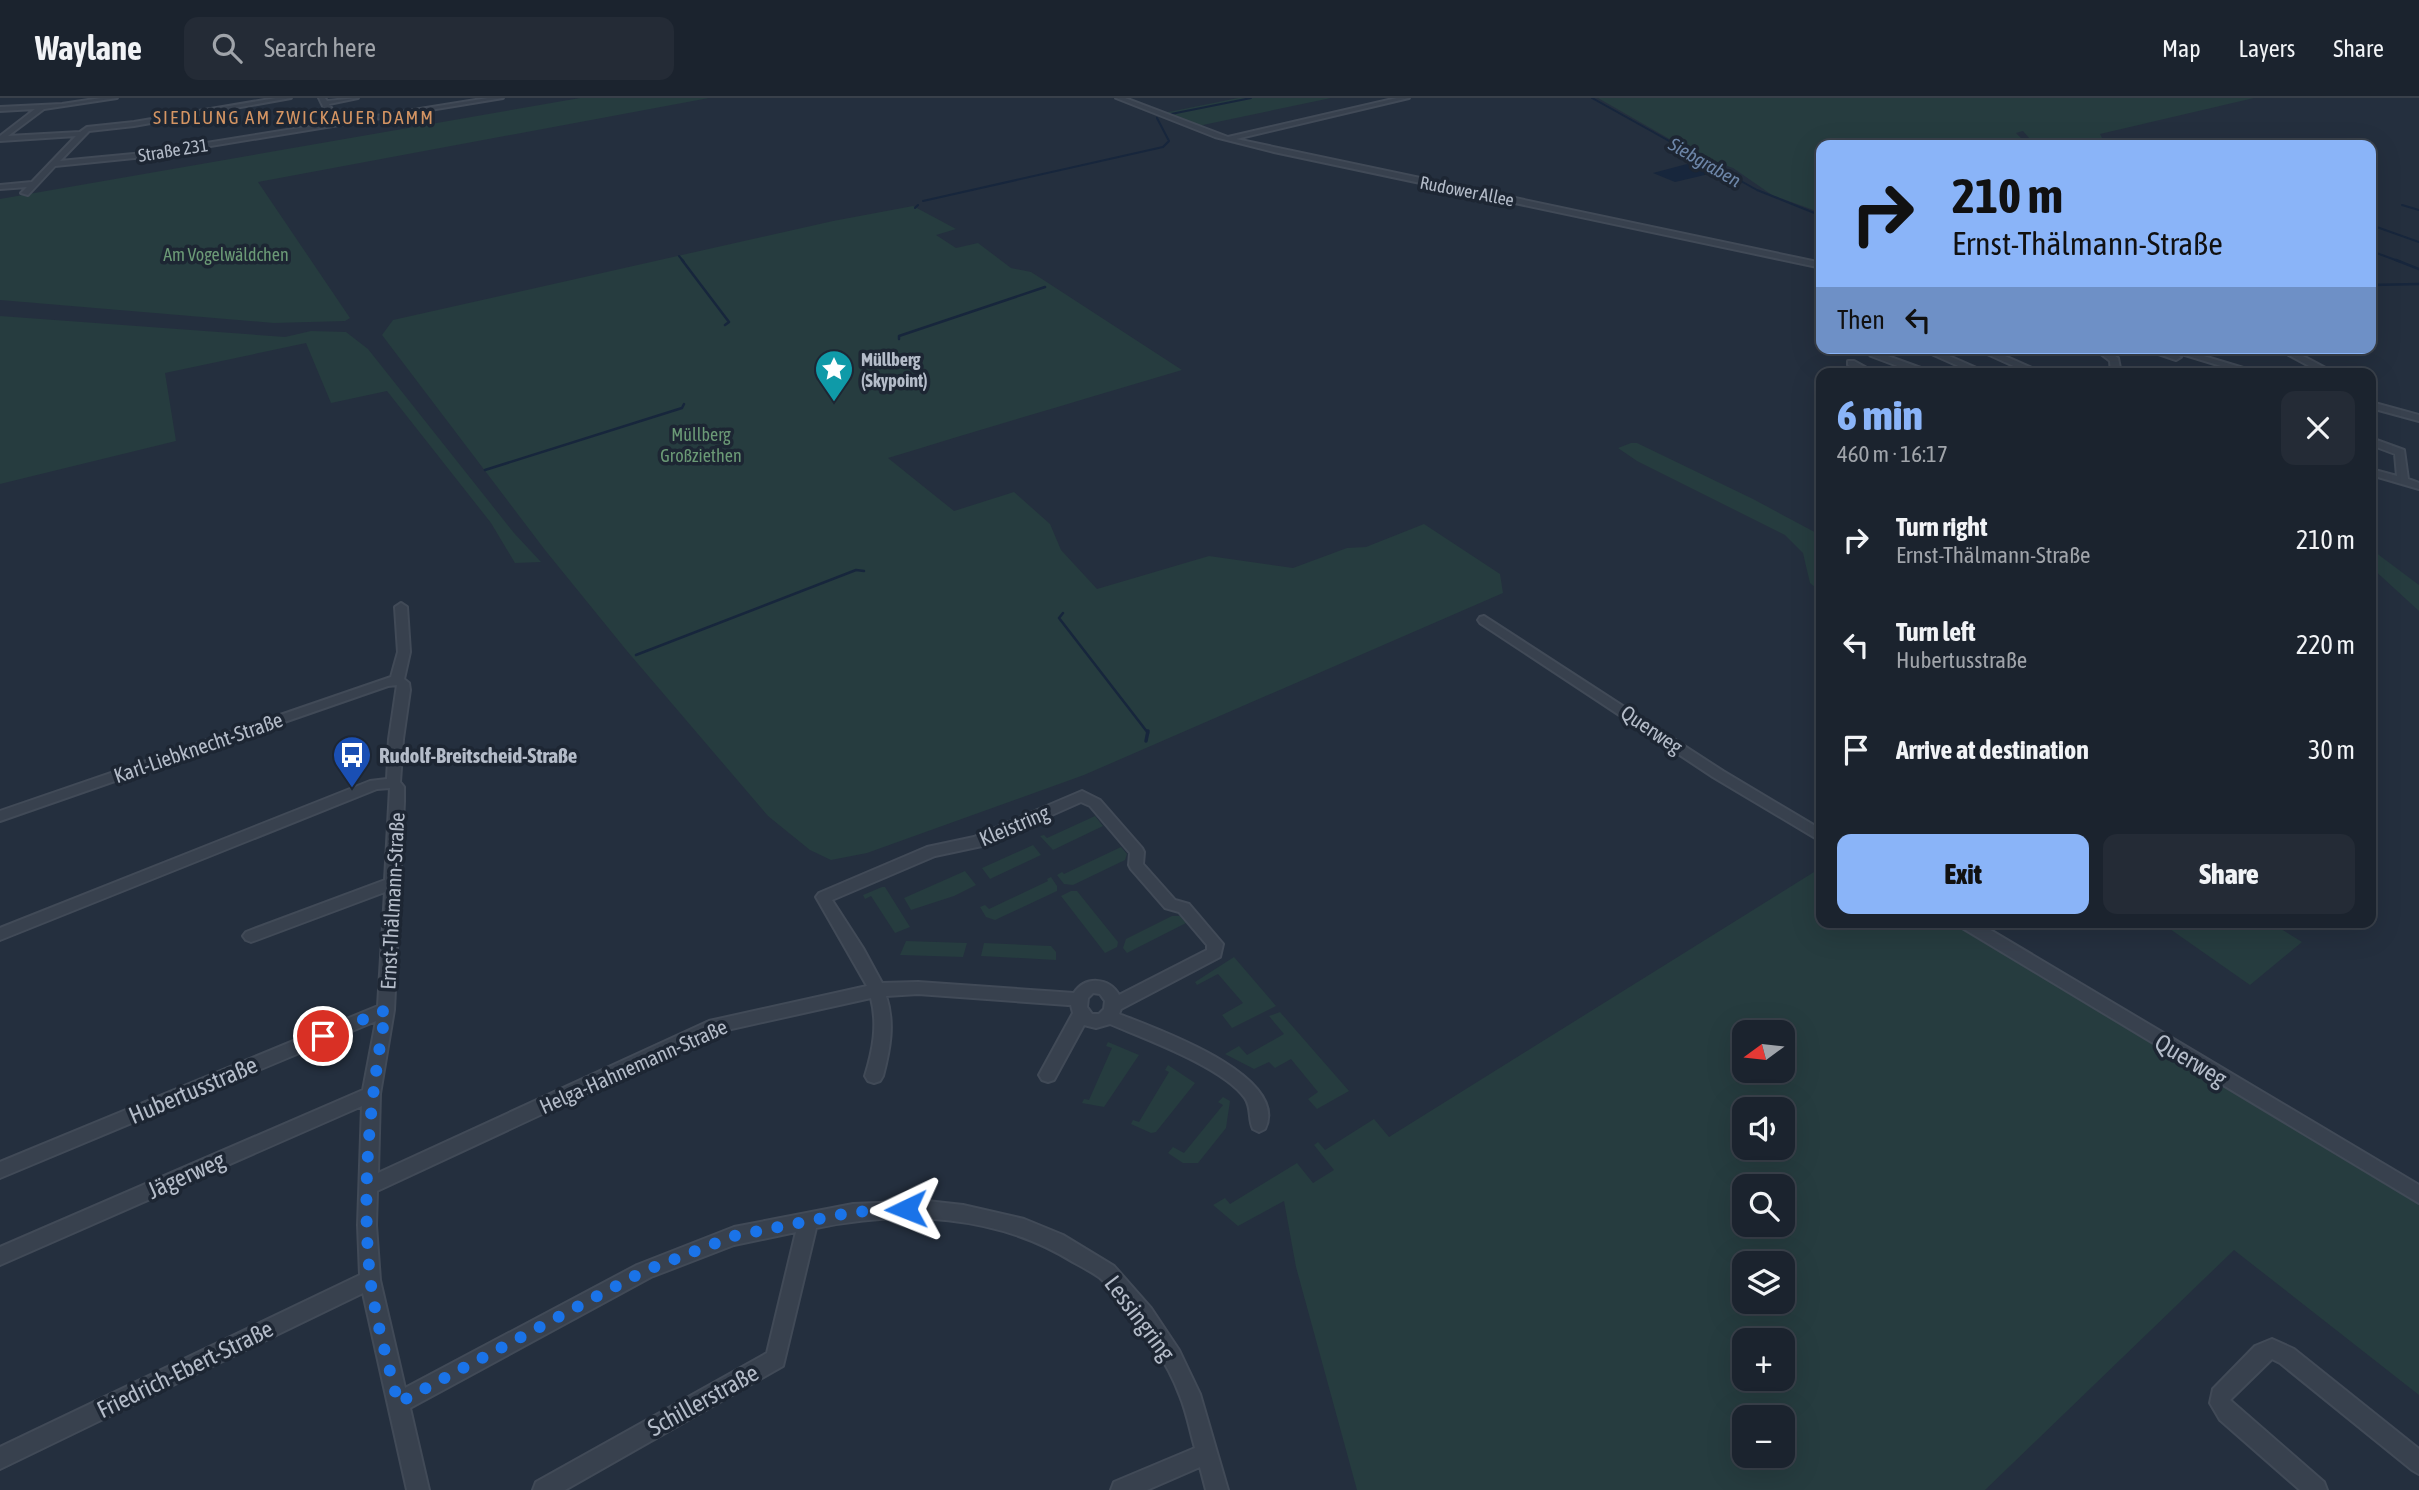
<!DOCTYPE html>
<meta charset="utf-8">
<style>
:root{--surface:#1b232e;--page:#242b36;--text:#f1f3f6;--muted:#a0a4aa;--line:#39404a;--accent:#8ab4f8}
body{margin:0;font-family:"Asap Condensed",sans-serif;background:var(--page);color:var(--text);height:100vh;display:flex;flex-direction:column;font-size:26px;white-space:nowrap}
*{box-sizing:border-box;margin:0}
p{font-size:23px;color:var(--muted)}
.icon{flex:none;width:38px;height:38px;fill:none;stroke:currentColor;stroke-width:2;stroke-linecap:round;stroke-linejoin:round}
.map{position:relative;flex:1;overflow:hidden}
.details{position:absolute;left:1816px;top:270px;width:560px;height:560px;display:flex;flex-direction:column;background:var(--surface);border-radius:14px;box-shadow:0 7px 28px #0002,0 0 0 2px var(--line)}
.details>*{flex:none}
.hud{position:absolute;left:1816px;top:42px;width:560px;height:214px;border-radius:14px;box-shadow:0 7px 28px #0002,0 0 0 2px var(--line);background:#8ab4f8;color:#111;overflow:hidden}
.needle{width:46px;rotate:255deg}
.fabs{position:absolute;left:1732px;top:922px;display:grid;gap:14px}
.fabs a{display:grid;place-items:center;width:63px;height:63px;border-radius:14px;background:var(--surface);box-shadow:0 7px 28px #0002,0 0 0 2px var(--line);font-size:35px}
.pin{position:absolute;display:grid;place-items:center;width:60px;height:60px;color:#fff;margin:-30px;border:4px solid #fff;border-radius:50%;box-shadow:0 2px 7px #0007}
.me{position:absolute;width:77px;margin:-38px;rotate:268deg;stroke-linejoin:round;filter:drop-shadow(0 0 5px #0008)}
.turn{display:flex;align-items:center;gap:24px;height:147px;padding:0 21px;font-size:32px}
.turn .icon{width:91px;height:91px;stroke-width:2.5}
.turn b{display:block;font-size:49px;line-height:60px}
.then{display:flex;align-items:center;height:66px;padding:0 21px;background:#0003;gap:14px;font-size:26px}
.round{display:grid;place-items:center;flex:none;width:74px;height:74px;border-radius:14px;background:var(--page)}
.overview{display:flex;align-items:center;justify-content:space-between;height:119px;padding:0 21px}
h1{font-size:42px;font-weight:800;line-height:52px;color:var(--accent)}
.button{display:flex;gap:14px;margin-top:auto;padding:14px 21px}
.button a{flex:1;height:80px;border-radius:14px;background:var(--accent);color:#111;font-size:28px;font-weight:800;line-height:80px;text-align:center}
.button a+a{background:var(--page);color:var(--text)}
ul{padding:0;list-style:none}
li{display:flex;align-items:center;gap:21px;height:105px;padding:0 21px}
li div{flex:1}
li b{display:block;font-size:26px}
li em{font-style:normal}
header{display:flex;align-items:center;gap:42px;box-sizing:border-box;height:98px;padding:0 35px;background:var(--surface);border-bottom:2px solid var(--line)}
header strong{font-size:33px}
nav{display:flex;gap:38px;margin-inline-start:auto;font-size:24px}
.search{width:490px;height:63px;background:var(--page);display:flex;align-items:center;gap:18px;box-sizing:border-box;padding:0 24px;border-radius:14px;color:var(--muted);font-size:26px}
.map>svg:first-child{display:block}
.green{fill:#263c3f;fill-rule:evenodd}
.water{fill:#17263c}
.lines{fill:none;stroke-linecap:round;stroke-linejoin:round}
.stream-far2{stroke:#17263c;stroke-width:2}
.stream-far1{stroke:#17263c;stroke-width:2.5}
.stream{stroke:#17263c;stroke-width:3.5}
.minor-casing{stroke:#414a57;stroke-width:4}
.minor{fill:#38414e;fill-rule:evenodd}
.route{stroke:#1a73e8;stroke-width:12;stroke-dasharray:0 21.6}
.labels{text-anchor:middle;dominant-baseline:central;stroke-width:7;stroke-linejoin:round;paint-order:stroke}
.far-street-label{font-size:18px;fill:#b4bcc9;stroke:#1d2633}
.far-park-label{font-size:18px;fill:#6b9a76;stroke:#1d2633}
.far-poi-label{font-size:18px;font-weight:bold;fill:#b4bcc9;stroke:#1d2633;text-anchor:start}
.far-neighbourhood-label{font-size:19px;letter-spacing:2px;fill:#d59563;stroke:#1d2633}
.far-water-label{font-size:19px;font-style:italic;fill:#6d86a8;stroke:#1d2633}
.street-label{font-size:21px;fill:#b4bcc9;stroke:#1d2633}
.poi-label{font-size:21px;font-weight:bold;fill:#b4bcc9;stroke:#1d2633;text-anchor:start}
.near-street-label{font-size:24px;fill:#b4bcc9;stroke:#1d2633}
</style>
<header>
<strong>Waylane</strong>
<div class="search"><svg class="icon" aria-label="search" viewBox="0 0 24 24"><circle cx="10" cy="10" r="6"/><path d="M15 15l6 6"/></svg>Search here</div>
<nav><a>Map</a><a>Layers</a><a>Share</a></nav>
</header>
<div class="map">
<svg width="2419" height="1392" viewBox="0 0 2419 1392">
<rect width="100%" height="100%" fill="#242f3e"/>
<path class="green" d="M 580,0 L 709,0 L 258,84 L 350,220 L 345,223 L 274,225 L 0,202 L 0,101 Z
M 1238,0 L 1331,0 L 1198,28 L 1164,15 Z
M 1598,0 L 2254,0 L 2100,36 L 2102,40 C 2092,46 2085,41 2074,41 C 2061,41 2049,47 2035,47 L 2023,33 L 2016,35 L 2028,47 L 1822,47 L 1822,115 L 1772,97 L 1733,70 L 1701,59 Z
M 913,108 L 956,131 L 936,137 L 956,150 L 978,145 L 1011,170 L 1031,174 L 1042,181 L 1182,272 C 1085,301 985,330 888,360 L 954,413 L 1014,394 L 1050,426 L 1061,452 L 1097,491 L 1209,458 L 1293,470 L 1347,450 L 1366,449 L 1424,426 L 1500,476 L 1503,495 L 1084,677 L 867,755 L 831,762 L 810,752 L 768,718 L 627,553 L 545,452 L 382,237 L 393,222 L 833,123 Z
M 0,218 L 285,239 L 311,233 L 346,234 L 368,251 L 514,435 L 541,464 L 515,465 L 491,425 L 387,293 L 331,305 L 306,245 L 165,275 L 176,343 L 0,386 Z
M 1631,345 L 1637,345 L 1753,401 L 1822,438 L 1822,495 L 1810,485 L 1803,455 L 1785,437 L 1637,363 L 1618,350 Z
M 2371,451 L 2419,487 L 2419,513 L 2371,469 Z
M 1095,718 L 1103,728 L 1053,752 L 1040,738 L 1044,737 L 1047,740 Z
M 1033,747 L 1041,757 L 990,781 L 982,770 Z
M 1121,749 L 1127,756 L 1125,762 L 1073,787 L 1064,786 L 1057,777 L 1062,774 L 1064,776 Z
M 1822,769 L 1822,824 L 1955,824 L 2419,1101 L 2419,1297 L 2234,1152 L 1985,1392 L 1357,1392 L 1296,1169 L 1284,1103 L 1238,1128 L 1213,1107 L 1225,1100 L 1230,1106 L 1297,1065 L 1313,1085 L 1334,1072 L 1314,1047 L 1318,1044 L 1325,1052 L 1374,1021 L 1389,1039 ZM 1745,934 L 1783,934 L 1783,973 L 1745,973 ZM 1745,1012 L 1783,1012 L 1783,1050 L 1745,1050 ZM 1745,1088 L 1783,1088 L 1783,1127 L 1745,1127 ZM 1745,1166 L 1783,1166 L 1783,1204 L 1745,1204 ZM 1745,1242 L 1783,1242 L 1783,1281 L 1745,1281 ZM 1745,1320 L 1783,1320 L 1783,1358 L 1745,1358 Z
M 965,773 L 976,787 L 954,798 L 911,812 L 904,800 Z
M 1051,779 L 1057,788 L 1057,793 L 995,822 L 986,819 L 980,809 L 985,807 L 989,811 L 1048,783 L 1047,781 Z
M 882,789 L 885,789 L 910,829 L 895,835 L 871,798 L 865,801 L 863,797 Z
M 1071,793 L 1077,793 L 1118,844 L 1117,849 L 1105,855 L 1061,798 Z
M 1172,818 L 1180,818 L 1186,825 L 1127,855 L 1123,850 L 1126,841 Z
M 2160,824 L 2270,824 L 2302,844 L 2250,887 Z
M 906,843 L 967,845 L 963,859 L 900,857 Z
M 984,845 L 1051,848 L 1056,854 L 1056,862 L 981,858 Z
M 1234,859 L 1276,908 L 1232,930 L 1222,917 L 1243,905 L 1218,876 L 1197,887 L 1195,884 Z
M 1280,914 L 1349,993 L 1317,1011 L 1308,1001 L 1318,994 L 1291,961 L 1275,970 L 1269,964 L 1254,971 L 1225,956 L 1239,948 L 1247,957 L 1284,936 L 1269,918 Z
M 1108,944 L 1139,957 L 1104,1009 L 1082,1005 L 1084,1001 L 1089,1002 L 1112,950 L 1106,948 Z
M 1168,967 L 1195,985 L 1156,1034 L 1151,1035 L 1131,1026 L 1133,1022 L 1139,1024 L 1169,974 L 1165,972 Z
M 1223,999 L 1230,1003 L 1226,1030 L 1198,1065 L 1183,1065 L 1168,1055 L 1173,1049 L 1184,1055 L 1223,1007 L 1218,1004 Z"/>
<path class="water" d="M 1687,66 L 1709,76 L 1675,84 L 1653,75 Z"/>
<g class="lines">
<path class="stream-far2" d="M 1592,0 L 1757,92 L 1822,118
M 1171,16 L 1251,0
M 923,103 L 1163,49 L 1169,43 L 1157,20
M 2402,107 L 2419,112
M 915,110 L 918,107
M 2371,127 L 2419,144
M 2371,153 L 2401,164
M 679,158 L 684,164"/>
<path class="stream-far1" d="M 682,162 L 729,224 L 725,227
M 2396,162 L 2419,171
M 2371,187 L 2419,186
M 899,241 L 899,238 L 1045,189
M 485,372 L 682,310 L 684,306
M 1063,515 L 1059,520 L 1148,635
M 636,557 L 856,472 L 864,473"/>
<path class="stream" d="M 1146,643 L 1148,633"/>
<defs>
<path id="minor" d="M 101,0 L 117,0 L 44,11 L 8,38 L 80,34 L 87,29 L 134,24 L 276,0 L 291,0 L 134,28 L 89,33 L 60,63 L 144,55 L 331,25 L 319,0 L 325,0 L 327,3 L 358,0 L 329,6 L 339,24 L 488,0 L 503,0 L 144,59 L 55,68 L 28,97 L 21,95 L 27,89 L 0,91 L 0,87 L 32,84 L 76,38 L 0,43 L 0,38 L 35,11 L 0,13 L 0,9 L 62,6 Z
M 1116,0 L 1125,0 L 1228,39 L 1397,0 L 1409,0 L 1236,41 L 1822,165 L 1822,170 L 1274,54 L 1215,39 Z
M 1918,250 L 1931,250 L 1988,275 L 1974,275 Z
M 1974,250 L 1987,250 L 2043,275 L 2029,275 Z
M 2093,250 L 2104,250 L 2118,260 L 2121,275 L 2111,275 L 2110,263 Z
M 2141,250 L 2156,250 L 2181,259 L 2176,262 Z
M 2162,250 L 2177,250 L 2260,275 L 2244,275 Z
M 2276,250 L 2288,250 L 2335,275 L 2322,275 Z
M 1874,253 L 1929,273 L 1931,275 L 1916,275 L 1871,258 L 1869,256 Z
M 1848,263 L 1854,263 L 1876,275 L 1863,275 L 1848,267 Z
M 2371,304 L 2419,317 L 2419,323 L 2371,310 Z
M 2371,340 L 2404,352 L 2408,381 L 2419,385 L 2419,391 L 2371,377 L 2371,371 L 2397,378 L 2395,356 L 2371,347 Z
M 401,505 L 407,509 L 410,554 L 404,581 L 409,585 L 410,592 L 403,641 L 400,684 L 404,689 L 404,704 L 394,912 L 380,996 L 378,1075 L 709,923 L 867,888 L 816,799 L 819,795 L 927,749 L 974,739 L 1082,693 L 1100,702 L 1142,750 L 1144,754 L 1143,766 L 1175,802 L 1189,806 L 1223,846 L 1220,859 L 1121,911 L 1119,916 C 1154,930 1291,977 1265,1031 L 1259,1034 L 1253,1031 C 1248,1021 1252,1010 1245,1000 C 1223,969 1145,941 1110,926 L 1096,930 L 1084,927 L 1054,982 L 1048,984 L 1042,982 L 1039,977 L 1073,915 L 1071,907 L 1068,907 L 918,896 L 886,898 C 895,925 890,951 883,978 L 880,983 L 874,985 L 868,983 L 865,978 C 873,952 878,927 871,900 L 718,934 L 377,1093 L 376,1127 L 380,1182 L 405,1290 L 637,1167 L 734,1129 L 853,1106 L 927,1103 L 963,1107 L 1024,1121 L 1063,1137 L 1114,1168 L 1151,1210 L 1179,1252 L 1200,1296 L 1228,1392 L 1206,1392 L 1200,1369 L 1147,1392 L 1111,1392 L 1114,1384 L 1195,1350 C 1190,1333 1187,1315 1180,1298 C 1167,1262 1142,1230 1117,1201 C 1112,1194 1107,1186 1100,1180 C 1092,1174 1082,1169 1073,1164 C 996,1116 903,1112 816,1130 L 783,1268 L 565,1392 L 533,1392 L 536,1384 L 767,1255 L 796,1134 L 734,1147 L 651,1179 L 410,1310 L 429,1392 L 407,1392 L 363,1195 L 0,1371 L 0,1349 L 360,1177 L 358,1127 L 362,1008 L 0,1167 L 0,1149 L 363,992 L 376,923 L 0,1080 L 0,1064 L 378,908 L 385,794 L 251,844 L 246,842 L 243,838 L 246,834 L 385,782 L 390,690 L 377,691 L 0,842 L 0,830 L 370,683 L 387,681 L 389,641 L 397,587 L 388,588 L 0,723 L 0,713 L 391,579 L 398,554 L 395,509 ZM 1081,704 L 1090,708 L 1130,755 L 1129,767 L 1131,771 L 1165,810 L 1179,814 L 1207,847 L 1207,852 L 1119,897 C 1109,879 1085,878 1074,895 L 918,884 L 882,885 L 863,850 L 832,802 L 935,758 L 982,748 ZM 1093,895 L 1100,896 L 1105,903 L 1104,911 L 1099,916 L 1092,916 L 1087,909 L 1088,900 Z
M 1484,518 L 1723,673 L 1822,732 L 1822,744 L 1713,679 L 1480,525 L 1478,522 L 1480,519 Z
M 1956,824 L 1977,824 L 2419,1087 L 2419,1105 L 1959,828 Z
M 2272,1241 L 2294,1251 L 2419,1351 L 2419,1376 L 2412,1372 L 2280,1265 L 2272,1261 L 2230,1302 L 2324,1384 L 2327,1392 L 2300,1392 L 2220,1322 L 2210,1305 L 2213,1291 L 2255,1248 Z"/>
</defs>
<use href="#minor" class="minor-casing"/>
<use href="#minor" class="minor"/>
</g>
<g class="lines">
<path class="route" d="M 323,938 L 386,912 C 370,1000 361,1090 370,1179 C 375,1221 388,1264 398,1305 L 644,1173 L 734,1138 L 853,1114 L 906,1111"/>
</g>
<defs>
<symbol id="sight-pin" viewBox="-11 -11 22 30"><path d="M0 17L-7.5 6A9.5 9.5 0 1 1 7.5 6Z" fill="#0f9aa8" stroke="#1d2633"/><path d="M0-6L1.8-2.2L6-1.7L2.9 1.2L3.7 5.4L0 3.3L-3.7 5.4L-2.9 1.2L-6-1.7L-1.8-2.2Z" fill="#fff"/></symbol>
<symbol id="bus-pin" viewBox="-11 -11 22 30"><path d="M0 17L-7.5 6A9.5 9.5 0 1 1 7.5 6Z" fill="#1a4fb4" stroke="#1d2633"/><path d="M-5-6H5V4H4V6H2V4H-2V6H-4V4H-5ZM-3.5-4V0h7V-4ZM-3.5 1.2v1.5H-2V1.2ZM2 1.2v1.5H3.5V1.2Z" fill="#fff"/></symbol>
</defs>
<g fill-rule="evenodd">
<use href="#sight-pin" x="812" y="249" width="44" height="60"/>
<use href="#bus-pin" x="330" y="635" width="44" height="60"/>
</g>
<g class="labels">
<g class="far-street-label">
<text transform="translate(173 52) rotate(-9)">Straße 231</text>
<text transform="translate(1467 93) rotate(11)">Rudower Allee</text>
</g>
<g class="far-park-label">
<text x="226" y="156">Am Vogelwäldchen</text>
<text x="701" y="336">Müllberg<tspan x="701" dy="21">Großziethen</tspan></text>
</g>
<g class="far-poi-label">
<text x="861" y="261">Müllberg<tspan x="861" dy="21">(Skypoint)</tspan></text>
</g>
<g class="far-neighbourhood-label">
<text x="294" y="19">SIEDLUNG AM ZWICKAUER DAMM</text>
</g>
<g class="far-water-label">
<text transform="translate(1705 64) rotate(30)">Siebgraben</text>
</g>
<g class="street-label">
<text transform="translate(1652 631) rotate(34)">Querweg</text>
<text transform="translate(198 649) rotate(-19)">Karl-Liebknecht-Straße</text>
<text transform="translate(1014 727) rotate(-23)">Kleistring</text>
<text transform="translate(392 803) rotate(-87)">Ernst-Thälmann-Straße</text>
<text transform="translate(633 968) rotate(-24)">Helga-Hahnemann-Straße</text>
</g>
<g class="poi-label">
<text x="379" y="657">Rudolf-Breitscheid-Straße</text>
</g>
<g class="near-street-label">
<text transform="translate(2191 962) rotate(31)">Querweg</text>
<text transform="translate(193 992) rotate(-23)">Hubertusstraße</text>
<text transform="translate(186 1077) rotate(-24)">Jägerweg</text>
<text transform="translate(1140 1220) rotate(53)">Lessingring</text>
<text transform="translate(185 1271) rotate(-26)">Friedrich-Ebert-Straße</text>
<text transform="translate(703 1302) rotate(-29)">Schillerstraße</text>
</g>
</g>
</svg>
<div class="fabs">
<a><svg class="needle" viewBox="-14 -14 28 28"><path d="M0-13l5 13h-10z" fill="#e53935"/><path d="M0 13l5-13h-10z" fill="#a0a4aa"/></svg></a>
<a><svg class="icon" aria-label="sound" viewBox="0 0 24 24"><path d="M4 9h4l5-4v14l-5-4H4zM17 9q2 3 0 6"/></svg></a>
<a><svg class="icon" aria-label="search" viewBox="0 0 24 24"><circle cx="10" cy="10" r="6"/><path d="M15 15l6 6"/></svg></a>
<a><svg class="icon" aria-label="layers" viewBox="0 0 24 24"><path d="M12 4l9 5-9 5-9-5zM3 14l9 5 9-5"/></svg></a>
<a>+</a>
<a>−</a>
</div>
<div class="pin" style="left:323px;top:938px;background:#d93025"><svg class="icon" aria-label="arrive" viewBox="0 0 24 24"><path d="M6 21V4h12l-3 4 3 4H6"/></svg></div>
<svg class="me" style="left:906px;top:1111px" viewBox="-20 -20 40 40"><path d="M0-17L14 15 0 8-14 15z" fill="#1a73e8" stroke="#fff" stroke-width="4"/></svg>
<div class="hud">
<div class="turn"><svg class="icon" aria-label="right" viewBox="0 0 24 24"><path d="M7 20v-9h11M14 6l5 5-5 5"/></svg><div><b>210 m</b>Ernst-Thälmann-Straße</div></div>
<div class="then">Then<svg class="icon" aria-label="left" viewBox="0 0 24 24"><path d="M17 20v-9H6M10 6l-5 5 5 5"/></svg></div>
</div>
<section class="details">
<div class="overview"><div><h1>6 min</h1><p>460 m · 16:17</p></div><a class="round"><svg class="icon" aria-label="close" viewBox="0 0 24 24"><path d="M6 6l12 12M18 6L6 18"/></svg></a></div>
<ul>
<li><svg class="icon" aria-label="right" viewBox="0 0 24 24"><path d="M7 20v-9h11M14 6l5 5-5 5"/></svg><div><b>Turn right</b><p>Ernst-Thälmann-Straße</p></div><em>210 m</em></li>
<li><svg class="icon" aria-label="left" viewBox="0 0 24 24"><path d="M17 20v-9H6M10 6l-5 5 5 5"/></svg><div><b>Turn left</b><p>Hubertusstraße</p></div><em>220 m</em></li>
<li><svg class="icon" aria-label="arrive" viewBox="0 0 24 24"><path d="M6 21V4h12l-3 4 3 4H6"/></svg><div><b>Arrive at destination</b></div><em>30 m</em></li>
</ul>
<div class="button"><a>Exit</a><a>Share</a></div>
</section>
</div>
